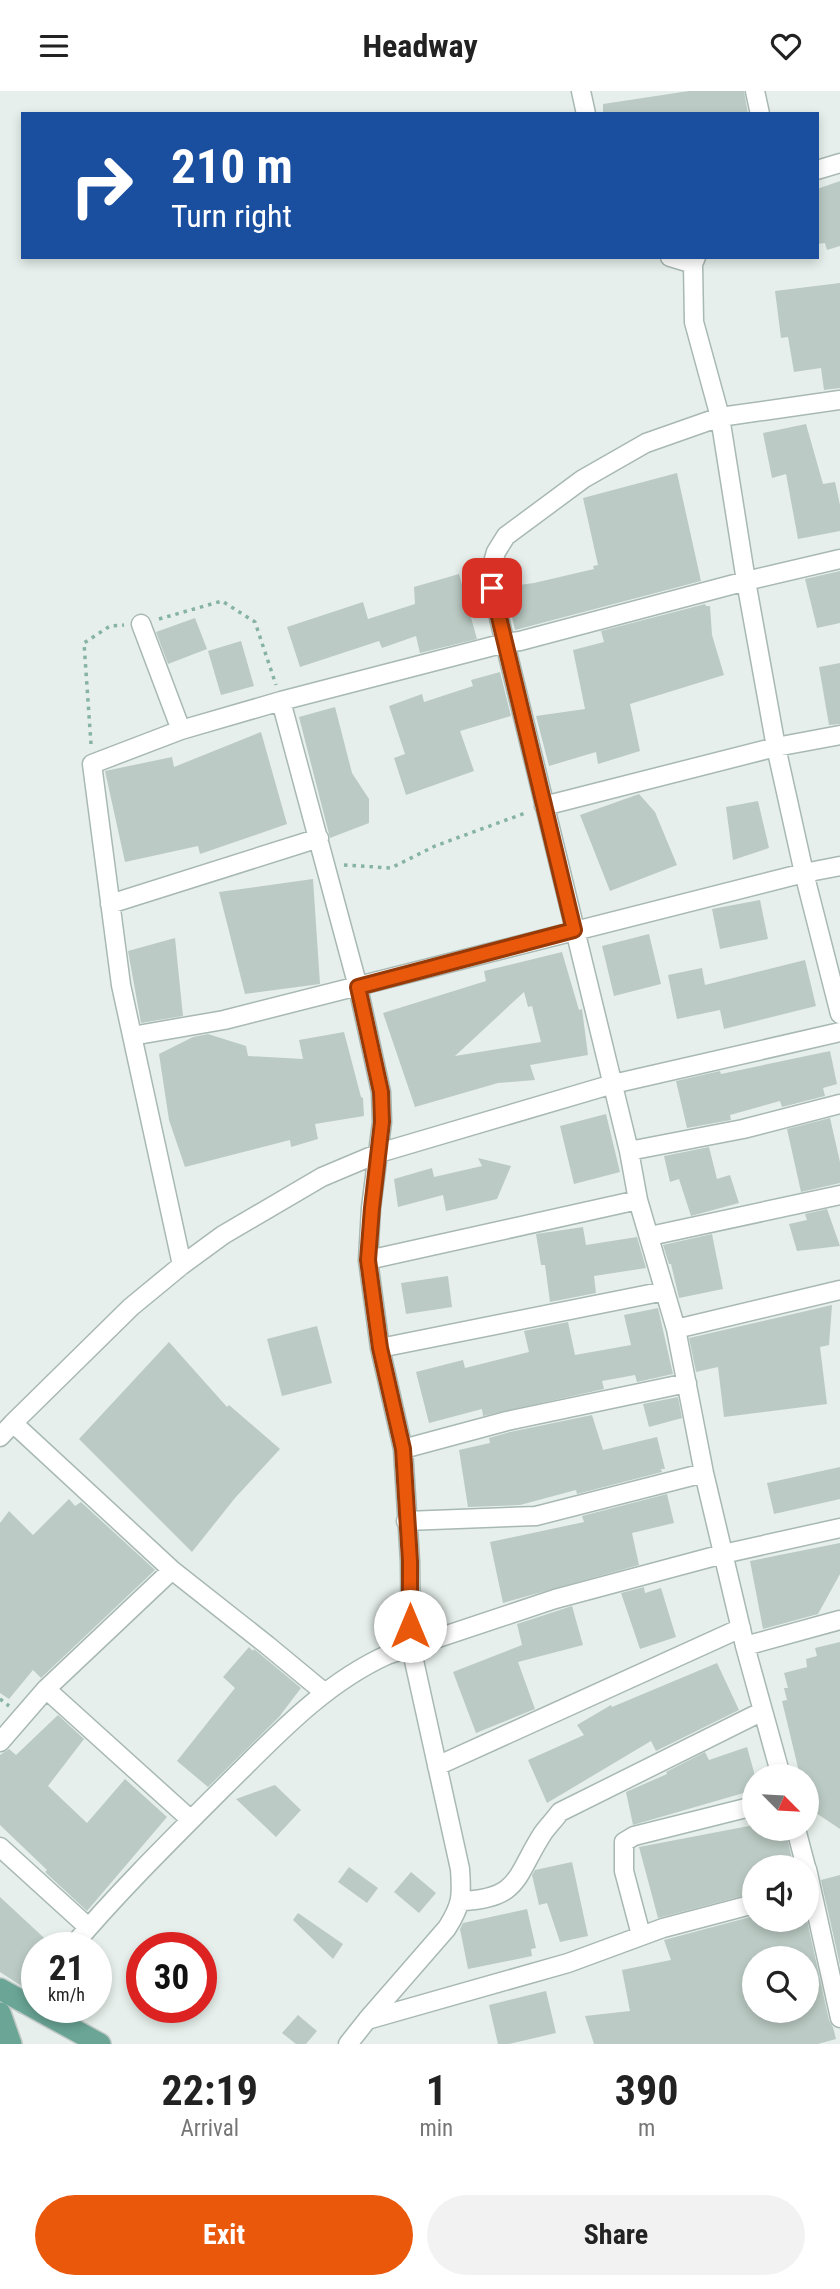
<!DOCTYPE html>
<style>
:root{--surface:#fff;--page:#f2f2f2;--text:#222;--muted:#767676;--accent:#ea580c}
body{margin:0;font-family:"Roboto Condensed",sans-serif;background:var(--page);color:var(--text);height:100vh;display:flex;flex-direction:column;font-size:26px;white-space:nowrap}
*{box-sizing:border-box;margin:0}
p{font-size:23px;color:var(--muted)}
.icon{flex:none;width:38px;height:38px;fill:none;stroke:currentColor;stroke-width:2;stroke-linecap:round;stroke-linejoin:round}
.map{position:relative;height:1953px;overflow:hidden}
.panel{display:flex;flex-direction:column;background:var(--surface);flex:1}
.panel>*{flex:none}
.hud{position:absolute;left:21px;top:21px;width:798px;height:147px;border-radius:0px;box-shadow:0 4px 10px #0003;background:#1a4fa0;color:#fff;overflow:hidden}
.needle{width:46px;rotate:114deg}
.controls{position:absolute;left:742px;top:1673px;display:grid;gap:14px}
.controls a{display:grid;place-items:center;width:77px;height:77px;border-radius:50%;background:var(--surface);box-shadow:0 4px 10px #0003;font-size:35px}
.speed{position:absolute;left:21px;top:1841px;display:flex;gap:14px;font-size:35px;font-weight:700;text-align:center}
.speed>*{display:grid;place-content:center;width:91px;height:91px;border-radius:50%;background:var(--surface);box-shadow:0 4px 10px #0003;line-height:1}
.speed small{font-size:18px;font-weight:400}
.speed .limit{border:10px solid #d22;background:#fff;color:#111}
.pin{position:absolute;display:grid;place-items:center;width:60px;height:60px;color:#fff;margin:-30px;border-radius:14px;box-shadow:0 4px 10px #0006}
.me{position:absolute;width:77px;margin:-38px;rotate:0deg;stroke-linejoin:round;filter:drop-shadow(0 0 5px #0008)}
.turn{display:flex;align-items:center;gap:24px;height:147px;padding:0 35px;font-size:32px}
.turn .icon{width:91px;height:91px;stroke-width:2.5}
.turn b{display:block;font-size:49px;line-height:60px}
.eta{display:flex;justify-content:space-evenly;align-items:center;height:119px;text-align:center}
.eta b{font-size:42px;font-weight:700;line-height:49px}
.primary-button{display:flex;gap:14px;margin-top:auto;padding:14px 35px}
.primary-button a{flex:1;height:80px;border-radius:42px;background:var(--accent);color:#fff;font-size:28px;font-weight:700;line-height:80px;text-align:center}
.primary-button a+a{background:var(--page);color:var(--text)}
header{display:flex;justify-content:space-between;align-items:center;height:91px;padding:0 35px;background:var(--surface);font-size:32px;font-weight:700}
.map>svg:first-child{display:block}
.building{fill:#bbcac4;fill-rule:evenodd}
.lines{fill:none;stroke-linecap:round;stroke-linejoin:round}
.street-casing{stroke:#a8b8b2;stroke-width:21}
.primary-casing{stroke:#c2cac8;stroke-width:24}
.path{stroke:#86b3a5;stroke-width:3.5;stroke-dasharray:3.5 5;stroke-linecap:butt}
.street{stroke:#fff;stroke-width:18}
.primary{stroke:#6aa596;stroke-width:21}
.route-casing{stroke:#983908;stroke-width:18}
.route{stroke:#ea580c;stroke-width:12}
</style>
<header><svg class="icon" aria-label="menu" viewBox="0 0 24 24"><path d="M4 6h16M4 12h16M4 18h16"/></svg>Headway<svg class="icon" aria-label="heart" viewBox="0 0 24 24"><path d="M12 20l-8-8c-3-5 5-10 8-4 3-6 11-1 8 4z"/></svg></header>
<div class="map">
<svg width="840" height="1953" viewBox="0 0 840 1953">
<rect width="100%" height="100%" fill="#e6efeb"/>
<path class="building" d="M 689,0 L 744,0 L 748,23 L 603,23 L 603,13 Z
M 840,90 L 840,155 L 827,159 L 825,152 L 817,153 L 817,98 Z
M 840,192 L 840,297 L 824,299 L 821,277 L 794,281 L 788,246 L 781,247 L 775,200 Z
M 806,333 L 823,393 L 835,391 L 840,414 L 840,440 L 798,448 L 786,383 L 772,387 L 763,342 Z
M 677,382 L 701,490 L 515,539 L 505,496 L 534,492 L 594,478 L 593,475 L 598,474 L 583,407 Z
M 840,480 L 840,532 L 817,537 L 805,488 Z
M 459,483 L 477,548 L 420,562 L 416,545 L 382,557 L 379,550 L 300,576 L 287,536 L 363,511 L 368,528 L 415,513 L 414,496 Z
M 705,513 L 706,515 L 710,515 L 712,544 L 724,584 L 630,613 L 640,660 L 598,673 L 596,661 L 549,675 L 536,625 L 585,618 L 573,559 L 604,551 L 601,540 Z
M 195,527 L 207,558 L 168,573 L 156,541 Z
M 241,550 L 254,595 L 221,604 L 208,560 Z
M 840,572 L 840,633 L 829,634 L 819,576 Z
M 500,581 L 511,625 L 460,640 L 474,680 L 406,704 L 394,667 L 405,663 L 389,615 L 422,603 L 424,611 L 473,595 L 471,589 Z
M 335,616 L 352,682 L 369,708 L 369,732 L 330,747 L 299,626 Z
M 261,641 L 287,733 L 200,763 L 198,755 L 125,771 L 105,680 L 172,666 L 174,676 Z
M 639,703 L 655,721 L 677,774 L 610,800 L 580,724 Z
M 758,710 L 769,757 L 733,769 L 726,716 Z
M 313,788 L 320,893 L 245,903 L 219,801 Z
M 760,809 L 768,848 L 720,858 L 712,818 Z
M 649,843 L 661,893 L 614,905 L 602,855 Z
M 175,847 L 183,925 L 141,932 L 128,860 Z
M 562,861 L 579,919 L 582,918 L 588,964 L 530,974 L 535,989 L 498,992 L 415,1016 L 383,922 L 486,890 L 484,880 ZM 524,901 L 528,916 L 532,915 L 541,951 L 455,965 Z
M 805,869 L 816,915 L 724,938 L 720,919 L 677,928 L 668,884 L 702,877 L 705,894 Z
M 344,941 L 361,1006 L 363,1007 L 364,1025 L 315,1033 L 318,1048 L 291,1056 L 290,1049 L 185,1076 L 169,1029 L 159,963 L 193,946 L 208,943 L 246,955 L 248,965 L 303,968 L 299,949 Z
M 830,960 L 837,993 L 823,997 L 825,1005 L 782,1016 L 780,1010 L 730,1024 L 731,1029 L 687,1037 L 676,990 L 720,980 L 721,983 Z
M 606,1023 L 620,1081 L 574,1093 L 560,1035 Z
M 830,1027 L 840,1071 L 840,1092 L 801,1101 L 787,1038 Z
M 709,1056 L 717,1088 L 730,1084 L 739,1112 L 691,1125 L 679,1088 L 670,1091 L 664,1065 Z
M 478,1067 L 511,1075 L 497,1108 L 446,1120 L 443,1104 L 398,1116 L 394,1088 L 432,1077 L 434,1086 L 482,1075 Z
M 827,1118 L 840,1155 L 797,1160 L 789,1133 L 807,1129 L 805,1123 Z
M 583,1136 L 586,1154 L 637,1146 L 646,1177 L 594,1185 L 596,1202 L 550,1211 L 545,1174 L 541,1174 L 536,1143 Z
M 712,1143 L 723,1198 L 679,1207 L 671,1173 L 669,1173 L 663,1154 Z
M 448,1185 L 452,1216 L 406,1223 L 401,1192 Z
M 832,1214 L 829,1254 L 820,1256 L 827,1313 L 724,1326 L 718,1276 L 696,1281 L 689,1247 Z
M 658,1217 L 673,1283 L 637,1291 L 635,1284 L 602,1290 L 604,1298 L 483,1325 L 482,1318 L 429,1332 L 416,1281 L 463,1269 L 465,1277 L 529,1261 L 524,1240 L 568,1231 L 575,1264 L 631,1254 L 624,1224 Z
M 317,1235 L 332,1292 L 282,1305 L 267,1248 Z
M 169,1251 L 227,1316 L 229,1314 L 280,1358 L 235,1407 L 192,1461 L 79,1348 Z
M 678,1306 L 682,1327 L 649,1336 L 643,1313 Z
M 592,1324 L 603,1359 L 657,1346 L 665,1378 L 661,1378 L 662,1381 L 577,1403 L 576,1399 L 520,1414 L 468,1416 L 459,1359 L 490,1352 L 489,1347 L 510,1341 Z
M 840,1376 L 840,1408 L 774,1423 L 767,1392 Z
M 667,1403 L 674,1432 L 632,1442 L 639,1474 L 503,1512 L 490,1451 L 584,1431 L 582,1425 Z
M 69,1408 L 75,1415 L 81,1411 L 155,1479 L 41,1587 L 33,1579 L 9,1608 L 0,1602 L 0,1432 L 9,1420 L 33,1444 Z
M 840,1452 L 840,1483 L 818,1523 L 763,1538 L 750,1470 Z
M 644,1496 L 645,1502 L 661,1497 L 676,1546 L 640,1558 L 621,1502 Z
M 572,1515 L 583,1554 L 518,1571 L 535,1618 L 476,1642 L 453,1581 L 522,1554 L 517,1533 Z
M 840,1551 L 840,1738 L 807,1716 L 807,1685 L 800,1685 L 782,1610 L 787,1609 L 784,1597 L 788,1597 L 784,1582 L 807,1576 L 806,1568 L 817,1565 L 815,1557 Z
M 249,1556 L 253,1560 L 254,1558 L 301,1597 L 279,1626 L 208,1696 L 177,1670 L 235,1597 L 223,1586 Z
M 717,1572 L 739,1619 L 656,1660 L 651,1650 L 547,1712 L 528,1669 L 584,1644 L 577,1634 L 611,1614 L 612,1616 Z
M 58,1624 L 84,1648 L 48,1695 L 87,1732 L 125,1688 L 167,1726 L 87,1820 L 45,1781 L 47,1779 L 0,1734 L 0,1664 L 9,1658 L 16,1664 Z
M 747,1656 L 754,1681 L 754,1699 L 633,1734 L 626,1701 L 667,1683 L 666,1681 L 705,1661 L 709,1669 Z
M 275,1694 L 301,1719 L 276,1746 L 236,1708 Z
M 754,1734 L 754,1738 L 785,1738 L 794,1776 L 754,1776 L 754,1802 L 658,1827 L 639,1756 Z
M 572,1771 L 588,1845 L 560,1851 L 547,1812 L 539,1814 L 532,1784 L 535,1779 Z
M 349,1776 L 378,1797 L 367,1812 L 338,1791 Z
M 411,1781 L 436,1802 L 419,1822 L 394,1801 Z
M 840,1784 L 840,1874 L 821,1789 Z
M 0,1806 L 55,1857 L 37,1857 L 37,1882 L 23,1896 L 0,1881 Z
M 527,1818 L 536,1857 L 531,1858 L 532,1865 L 468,1878 L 460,1838 L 463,1832 Z
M 298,1822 L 343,1853 L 333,1868 L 293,1829 Z
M 754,1825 L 754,1829 L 807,1829 L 829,1929 L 833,1936 L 836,1948 L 818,1953 L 594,1953 L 585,1925 L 630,1920 L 622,1879 L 671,1869 L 664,1849 ZM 754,1867 L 807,1867 L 807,1920 L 754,1920 Z
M 546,1900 L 556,1942 L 509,1953 L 498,1953 L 489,1914 Z
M 298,1924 L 317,1940 L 306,1953 L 296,1953 L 282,1942 Z"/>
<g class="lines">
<defs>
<path id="street" d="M 581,0 L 586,23
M 755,0 L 760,23
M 817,79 L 840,72
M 670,166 L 693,173
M 696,166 L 693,173 L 694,231 L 720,326 L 746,490 L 776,656 L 804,782 L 840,923
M 141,533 L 181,639
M 281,610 L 358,896 L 381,1001 L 382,1031 L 371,1117 L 368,1169 L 380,1257
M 544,715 L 776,656 L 840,644
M 110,813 L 319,747
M 132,945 L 224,929 L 804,782 L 840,775
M 629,1060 L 743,1038 L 840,1013
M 650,1145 L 840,1104
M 368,1169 L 638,1109
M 182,1174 L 121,894 L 92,673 L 181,639 L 281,610 L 505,552 L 520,550 L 746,490 L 840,468
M 676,1238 L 840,1199
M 13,1332 L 131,1216 L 182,1174 L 223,1144 L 322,1086 L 379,1062 L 613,993 L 840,941
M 0,1346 L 13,1332 L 172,1479
M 403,1358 L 507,1330 L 687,1292
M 406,1430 L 536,1425 L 704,1382
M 745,1555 L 840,1529
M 46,1598 L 191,1729
M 0,1651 L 46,1598 L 172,1479 L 267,1554 L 325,1602
M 437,1675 L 741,1537
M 781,1685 L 745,1555 L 704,1382 L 676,1238 L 638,1109 L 629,1060 L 505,552 L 492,497 L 491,478 L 496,461 L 506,445 L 583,388 L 646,352 L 720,326 L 840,309
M 796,1738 L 806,1776
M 0,1756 L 88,1836
M 807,1778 L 840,1927
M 460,1810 C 521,1808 515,1785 543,1742 C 548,1735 555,1728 560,1721 L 763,1620
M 641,1844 L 624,1780 L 624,1751 L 634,1745 L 754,1715
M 71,1857 C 119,1800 173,1747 226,1694 C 275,1646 323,1593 387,1564 L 555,1508 L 723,1463 L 840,1437
M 24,1913 L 37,1897
M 367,1929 L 568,1872 L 663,1837 L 754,1813
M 348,1953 L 367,1929 L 447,1837 C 462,1813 462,1805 460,1778 L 411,1556 L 410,1470 L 403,1358 L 380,1257 L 665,1200"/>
<path id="primary" d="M 0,1898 L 100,1953
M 0,1922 L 11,1953"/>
</defs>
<use href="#street" class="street-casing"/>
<use href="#primary" class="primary-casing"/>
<path class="path" d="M 159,528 L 222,510 L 255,531 L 276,594
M 91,653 L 84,552 L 110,535 L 124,534
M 344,774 L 391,777 L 435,755 L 528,721
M 0,1608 L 9,1615"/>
<use href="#street" class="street"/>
<use href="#primary" class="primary"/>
</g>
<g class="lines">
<defs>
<path id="route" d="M 410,1535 L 410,1470 L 403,1358 L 380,1257 L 368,1169 L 372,1117 L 382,1031 L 381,1001 L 358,896 L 574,839 L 492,497"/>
</defs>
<use href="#route" class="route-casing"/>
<use href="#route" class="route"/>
</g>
</svg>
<div class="controls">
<a><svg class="needle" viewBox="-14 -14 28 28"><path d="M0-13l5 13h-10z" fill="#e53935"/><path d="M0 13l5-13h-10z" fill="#767676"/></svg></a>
<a><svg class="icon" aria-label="sound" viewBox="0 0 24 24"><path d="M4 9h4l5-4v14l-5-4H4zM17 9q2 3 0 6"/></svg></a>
<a><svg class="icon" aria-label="search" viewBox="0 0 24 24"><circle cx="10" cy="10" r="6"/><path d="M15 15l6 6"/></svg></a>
</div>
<div class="speed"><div>21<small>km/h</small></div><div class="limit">30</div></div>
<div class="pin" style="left:492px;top:497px;background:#d93025"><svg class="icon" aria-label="arrive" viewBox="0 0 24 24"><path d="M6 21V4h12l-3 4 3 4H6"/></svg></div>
<svg class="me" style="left:410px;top:1535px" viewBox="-20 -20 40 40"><circle r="19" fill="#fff"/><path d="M0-13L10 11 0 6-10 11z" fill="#ea580c"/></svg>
<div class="hud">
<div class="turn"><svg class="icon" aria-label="right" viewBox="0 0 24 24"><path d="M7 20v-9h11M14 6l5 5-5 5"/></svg><div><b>210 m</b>Turn right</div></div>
</div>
</div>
<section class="panel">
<div class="eta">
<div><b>22:19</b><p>Arrival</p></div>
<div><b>1</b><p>min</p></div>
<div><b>390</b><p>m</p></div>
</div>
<div class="primary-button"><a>Exit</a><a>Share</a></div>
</section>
